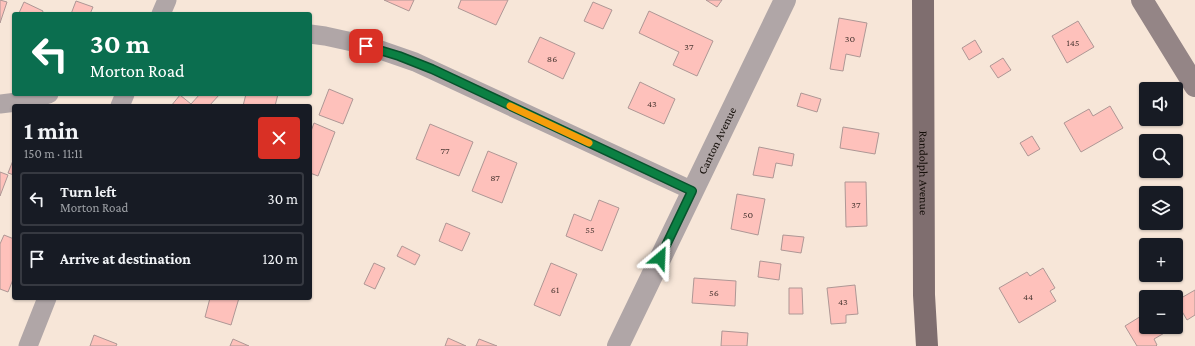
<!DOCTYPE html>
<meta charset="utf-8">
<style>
:root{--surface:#171b24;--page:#242831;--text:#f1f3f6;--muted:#9ea1a6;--line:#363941}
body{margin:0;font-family:"Crimson Pro",serif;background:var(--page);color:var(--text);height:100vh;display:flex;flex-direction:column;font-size:15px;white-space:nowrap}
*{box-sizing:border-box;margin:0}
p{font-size:13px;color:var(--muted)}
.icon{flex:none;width:22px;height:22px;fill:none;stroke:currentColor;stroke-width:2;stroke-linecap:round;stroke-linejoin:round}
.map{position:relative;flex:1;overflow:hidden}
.drawer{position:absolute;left:12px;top:104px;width:300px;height:196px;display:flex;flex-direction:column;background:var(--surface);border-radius:4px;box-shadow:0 1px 3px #0004}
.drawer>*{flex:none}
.banner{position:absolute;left:12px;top:12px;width:300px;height:84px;border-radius:4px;box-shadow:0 1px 3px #0004;background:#0b6e4f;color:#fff;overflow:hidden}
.tools{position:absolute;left:1139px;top:82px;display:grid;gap:8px}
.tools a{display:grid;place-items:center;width:44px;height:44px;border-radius:4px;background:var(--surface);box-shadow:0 1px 3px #0004;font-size:20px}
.pin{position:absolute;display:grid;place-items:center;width:34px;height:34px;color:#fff;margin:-17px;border-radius:8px;box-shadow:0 2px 6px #0006}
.me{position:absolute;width:44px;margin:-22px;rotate:26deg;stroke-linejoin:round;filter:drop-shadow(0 0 3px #0008)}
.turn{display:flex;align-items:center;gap:14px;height:84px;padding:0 12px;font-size:18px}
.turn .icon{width:52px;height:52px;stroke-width:2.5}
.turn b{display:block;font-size:28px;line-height:34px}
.round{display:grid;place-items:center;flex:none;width:42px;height:42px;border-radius:4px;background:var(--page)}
.summary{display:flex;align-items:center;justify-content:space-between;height:68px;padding:0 12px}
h1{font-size:24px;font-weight:700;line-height:30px}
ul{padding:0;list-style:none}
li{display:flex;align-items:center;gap:12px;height:54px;margin:0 8px 6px;padding:0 4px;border:2px solid var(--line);border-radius:4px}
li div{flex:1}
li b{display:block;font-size:15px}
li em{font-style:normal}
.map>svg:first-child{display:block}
.building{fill:#fec1bb;stroke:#ae9795}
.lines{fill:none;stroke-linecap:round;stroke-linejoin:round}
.minor{stroke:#b0a6a7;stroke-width:19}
.tertiary{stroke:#b0a6a7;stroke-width:22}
.secondary{stroke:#948586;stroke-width:22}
.primary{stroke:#7f6e6f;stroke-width:22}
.route-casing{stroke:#07532c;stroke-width:10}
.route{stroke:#0b8043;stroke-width:7}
.slow{stroke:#f59e0b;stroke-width:7}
.labels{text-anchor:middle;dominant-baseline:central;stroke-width:3;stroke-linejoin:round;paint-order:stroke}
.number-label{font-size:10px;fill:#4e3b36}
.street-label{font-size:12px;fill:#140e09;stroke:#fdf6f0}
</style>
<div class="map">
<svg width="1195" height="346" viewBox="0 0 1195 346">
<rect width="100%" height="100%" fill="#f7e6d8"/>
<path class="building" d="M 0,0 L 7,2 L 0,23 Z
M 384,0 L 414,0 L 409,11 Z
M 461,0 L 508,0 L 496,25 L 458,8 Z
M 706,0 L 722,0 L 717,7 Z
M 76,1 L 93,7 L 90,14 L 71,14 Z
M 24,2 L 43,11 L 42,14 L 19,13 Z
M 593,2 L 612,10 L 603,29 L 584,21 Z
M 649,11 L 713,41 L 697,76 L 673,65 L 679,52 L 639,33 Z
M 839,18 L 867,23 L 860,57 L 846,54 L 843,71 L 830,69 Z
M 1078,21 L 1094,47 L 1067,63 L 1052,36 Z
M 540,37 L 575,53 L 563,79 L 528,62 Z
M 975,40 L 982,52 L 969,60 L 962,48 Z
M 1003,58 L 1011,70 L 998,78 L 990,66 Z
M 640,82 L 675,99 L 664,124 L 628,108 Z
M 329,89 L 353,99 L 343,124 L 319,115 Z
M 801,93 L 821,99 L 817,112 L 797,106 Z
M 200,94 L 220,94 L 209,106 L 171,106 L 180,95 L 191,104 Z
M 246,94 L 278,94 L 275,106 L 243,106 Z
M 1110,106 L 1123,128 L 1081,152 L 1064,123 L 1089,109 L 1093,116 Z
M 314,123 L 335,132 L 318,176 L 310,173 L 310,134 Z
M 430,124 L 473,142 L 459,176 L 416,159 Z
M 843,127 L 879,133 L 875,154 L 840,148 Z
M 1032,136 L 1040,149 L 1028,156 L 1020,143 Z
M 759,147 L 794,154 L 792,166 L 776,163 L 773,178 L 753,175 Z
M 488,151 L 517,163 L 502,203 L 472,191 Z
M 14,158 L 14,175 L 8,173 Z
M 0,172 L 8,175 L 0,196 Z
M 845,182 L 866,182 L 867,226 L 846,227 Z
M 737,194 L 765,199 L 758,235 L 731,229 Z
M 599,200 L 619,208 L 602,251 L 566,236 L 574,214 L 591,221 Z
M 446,223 L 470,233 L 462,251 L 439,241 Z
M 4,235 L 14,239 L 14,277 L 8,292 L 0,289 L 0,244 Z
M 783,235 L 804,237 L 801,253 L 781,250 Z
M 402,246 L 420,255 L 415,265 L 397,256 Z
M 760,261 L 781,264 L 779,280 L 758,277 Z
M 374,263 L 385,268 L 375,289 L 364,284 Z
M 551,263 L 577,274 L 560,316 L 534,305 Z
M 1043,268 L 1055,288 L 1050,291 L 1056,301 L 1019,323 L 999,288 L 1027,272 L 1030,276 Z
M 694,278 L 736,281 L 735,306 L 692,303 Z
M 855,285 L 858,314 L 846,315 L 846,323 L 831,324 L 827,288 Z
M 789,288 L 802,288 L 803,314 L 789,314 Z
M 1195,290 L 1195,315 L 1187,320 L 1176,301 Z
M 210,298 L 239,298 L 231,325 L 205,317 Z
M 1146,313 L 1146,327 L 1173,327 L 1173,328 L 1154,339 L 1157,345 L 1156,346 L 1137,346 L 1125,326 Z
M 722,331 L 748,333 L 747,346 L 721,346 Z
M 94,335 L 117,344 L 116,346 L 90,346 Z
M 448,338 L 466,346 L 445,346 Z
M 233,339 L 249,346 L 230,346 Z
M 479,339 L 497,346 L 476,346 Z"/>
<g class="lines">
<path class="minor" d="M 161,14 L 167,0
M 310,34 L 325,36 L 366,45 L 415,62 L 693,191
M 0,104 L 25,101 L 49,94
M 120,106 L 125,94
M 28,346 L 47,298"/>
<path class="tertiary" id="s1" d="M 618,346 L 785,0"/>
<path class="secondary" d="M 1142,0 L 1195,86"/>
<path class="primary" id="s2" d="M 923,0 L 924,295 L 927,346"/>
</g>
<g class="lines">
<defs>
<path id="route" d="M 366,46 L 399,56 L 432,69 L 692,191 L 660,258"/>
</defs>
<use href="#route" class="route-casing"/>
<use href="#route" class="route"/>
<path class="slow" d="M 510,106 L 589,143"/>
</g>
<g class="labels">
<g class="number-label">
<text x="850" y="38">30</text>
<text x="1073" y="42">145</text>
<text x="689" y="46">37</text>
<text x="552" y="58">86</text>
<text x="652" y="103">43</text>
<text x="445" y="150">77</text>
<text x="495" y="177">87</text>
<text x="856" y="204">37</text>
<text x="748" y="214">50</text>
<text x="590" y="229">55</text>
<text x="555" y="289">61</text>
<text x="714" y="292">56</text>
<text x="1028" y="296">44</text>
<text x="843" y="301">43</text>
</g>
<g class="street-label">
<text stroke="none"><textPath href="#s1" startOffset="228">Canton Avenue</textPath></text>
<text stroke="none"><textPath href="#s2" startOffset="173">Randolph Avenue</textPath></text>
</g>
</g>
</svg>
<div class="tools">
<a><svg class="icon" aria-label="sound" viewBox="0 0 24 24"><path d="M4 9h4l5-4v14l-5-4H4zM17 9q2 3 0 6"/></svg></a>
<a><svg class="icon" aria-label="search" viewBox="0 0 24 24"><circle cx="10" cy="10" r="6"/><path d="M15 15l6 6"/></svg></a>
<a><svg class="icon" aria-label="layers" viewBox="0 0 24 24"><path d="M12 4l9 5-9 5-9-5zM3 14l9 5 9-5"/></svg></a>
<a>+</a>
<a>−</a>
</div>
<div class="pin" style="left:366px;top:46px;background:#d93025"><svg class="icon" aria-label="arrive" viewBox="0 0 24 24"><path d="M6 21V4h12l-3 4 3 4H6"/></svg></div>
<svg class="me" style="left:660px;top:258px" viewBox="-20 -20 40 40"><path d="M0-17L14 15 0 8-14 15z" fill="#0b8043" stroke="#fff" stroke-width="4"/></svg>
<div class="banner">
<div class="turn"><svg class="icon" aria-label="left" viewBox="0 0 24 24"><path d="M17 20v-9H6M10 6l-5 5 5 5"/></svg><div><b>30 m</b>Morton Road</div></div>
</div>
<section class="drawer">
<div class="summary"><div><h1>1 min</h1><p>150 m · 11:11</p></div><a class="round" style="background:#d93025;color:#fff"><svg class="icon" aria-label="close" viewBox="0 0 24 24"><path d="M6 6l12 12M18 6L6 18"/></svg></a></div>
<ul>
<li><svg class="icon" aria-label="left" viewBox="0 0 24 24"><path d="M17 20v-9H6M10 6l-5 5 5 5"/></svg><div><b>Turn left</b><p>Morton Road</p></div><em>30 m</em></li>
<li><svg class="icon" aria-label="arrive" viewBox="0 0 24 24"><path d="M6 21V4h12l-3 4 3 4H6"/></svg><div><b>Arrive at destination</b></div><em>120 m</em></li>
</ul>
</section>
</div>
